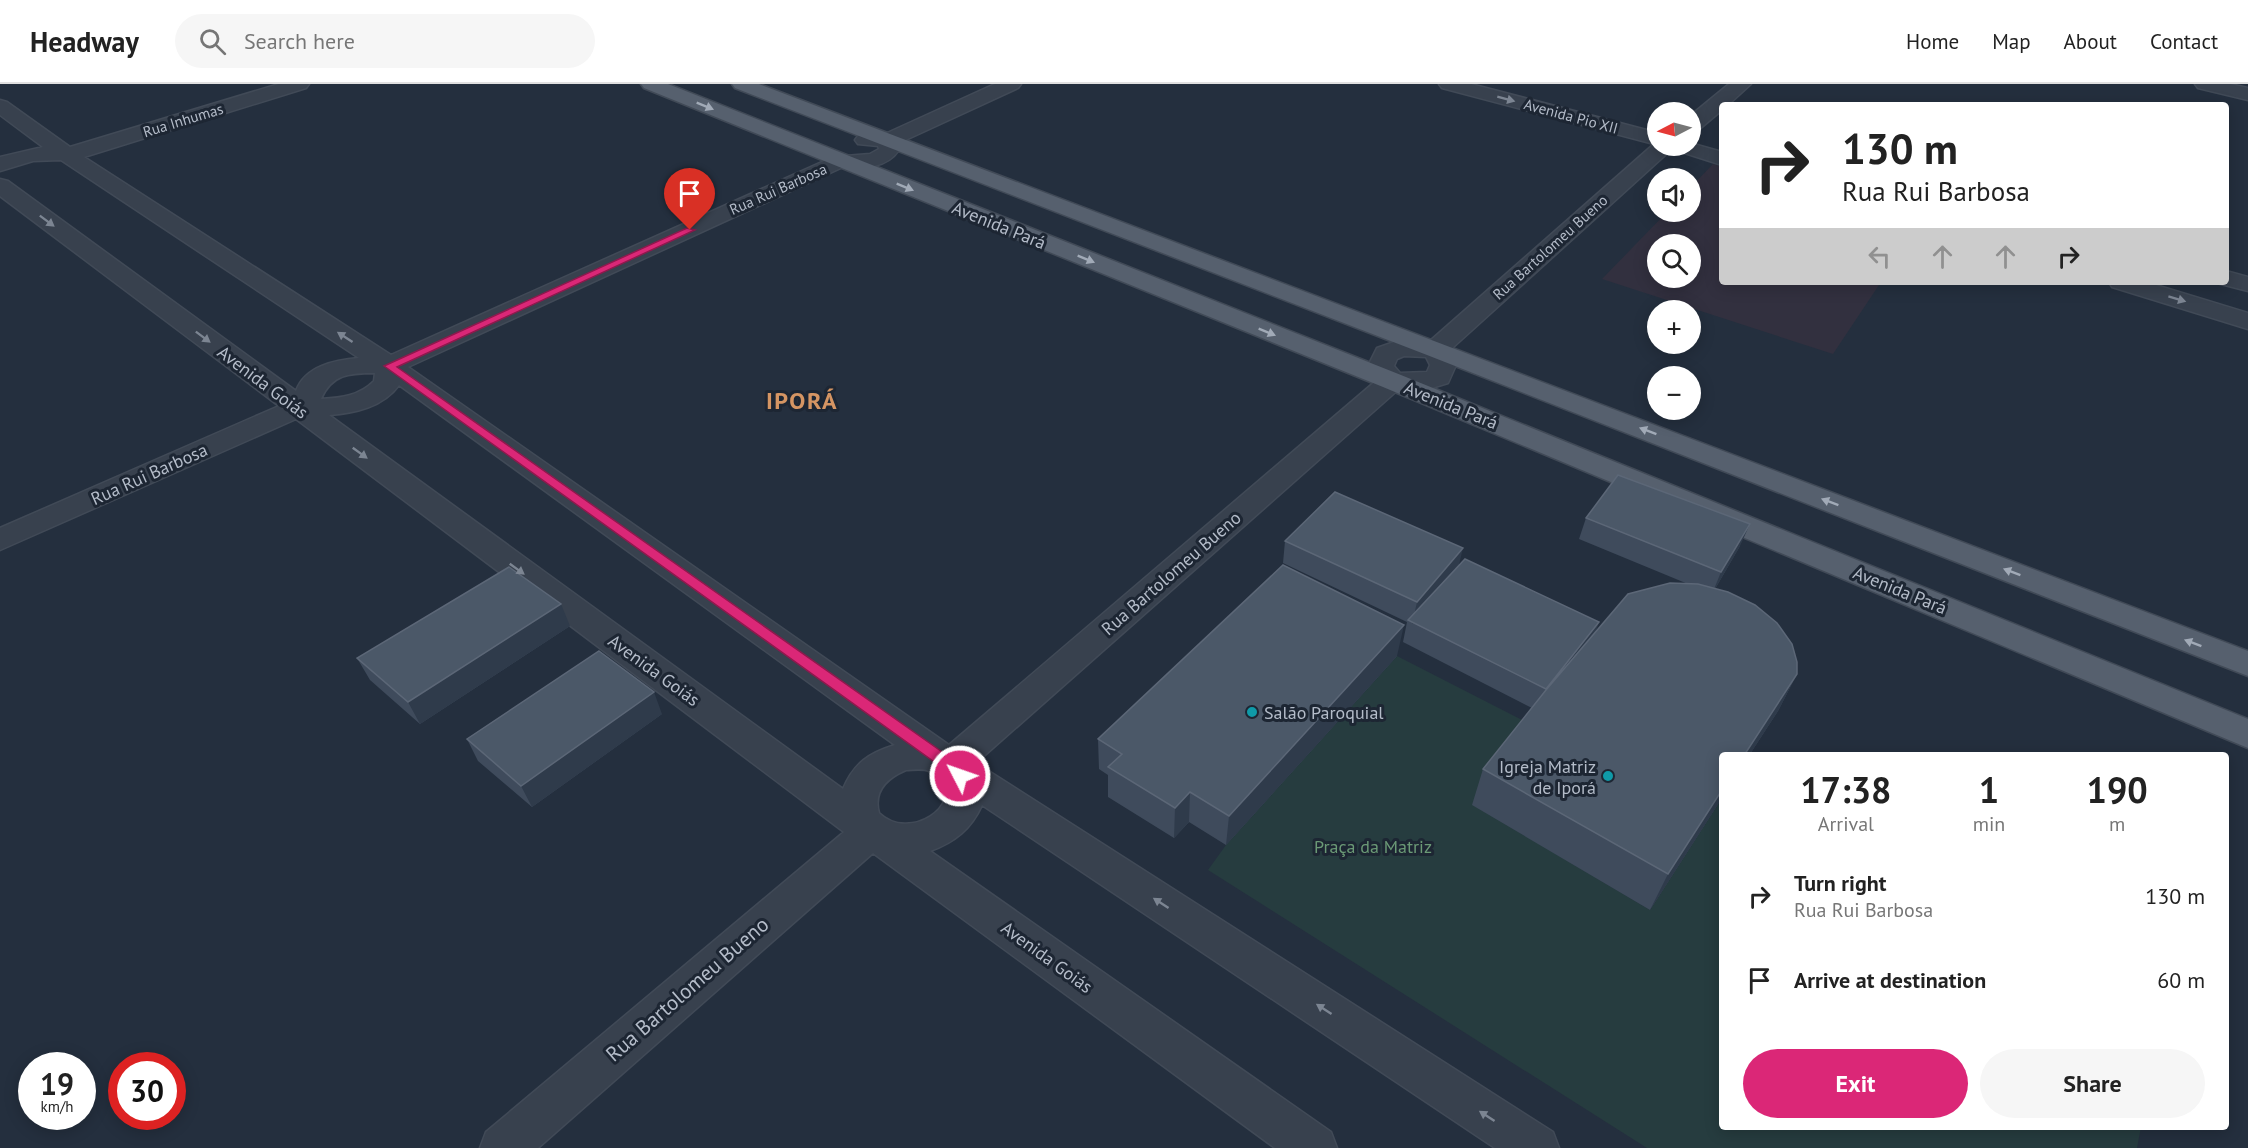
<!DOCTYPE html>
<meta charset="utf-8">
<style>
:root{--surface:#fff;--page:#f6f6f6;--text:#222;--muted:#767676;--line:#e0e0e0;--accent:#db2777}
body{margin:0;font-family:"PT Sans",sans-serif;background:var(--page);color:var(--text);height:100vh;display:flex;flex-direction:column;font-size:22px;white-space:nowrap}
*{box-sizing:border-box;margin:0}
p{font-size:20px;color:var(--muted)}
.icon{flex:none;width:33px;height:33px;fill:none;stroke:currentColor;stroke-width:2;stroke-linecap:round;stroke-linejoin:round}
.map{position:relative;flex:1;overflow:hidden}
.panel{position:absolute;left:1719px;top:668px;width:510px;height:378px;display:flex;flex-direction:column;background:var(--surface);border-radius:6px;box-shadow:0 3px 15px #0003}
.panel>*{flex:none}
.banner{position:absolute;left:1719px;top:18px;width:510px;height:183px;border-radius:6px;box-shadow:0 3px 15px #0003;background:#fff;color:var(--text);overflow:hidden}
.needle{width:39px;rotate:264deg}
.controls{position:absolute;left:1647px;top:18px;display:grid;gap:12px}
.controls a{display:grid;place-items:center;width:54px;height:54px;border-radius:50%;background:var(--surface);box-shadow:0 3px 15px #0003;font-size:30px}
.speed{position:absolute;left:18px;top:968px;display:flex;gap:12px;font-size:30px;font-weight:700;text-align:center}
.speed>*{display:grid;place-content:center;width:78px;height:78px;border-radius:50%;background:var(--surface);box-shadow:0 3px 15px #0003;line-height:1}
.speed small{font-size:15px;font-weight:400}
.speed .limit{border:9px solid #d22;background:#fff;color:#111}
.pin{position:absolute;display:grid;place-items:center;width:51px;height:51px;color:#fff;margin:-62px -26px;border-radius:50% 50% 50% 0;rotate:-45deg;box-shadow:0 0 6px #0007}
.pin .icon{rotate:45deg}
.me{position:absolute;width:66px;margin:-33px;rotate:311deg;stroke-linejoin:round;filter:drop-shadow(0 0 4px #0008)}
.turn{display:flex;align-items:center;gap:21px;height:126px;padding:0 24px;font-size:27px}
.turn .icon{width:78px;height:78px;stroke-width:2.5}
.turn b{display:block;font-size:42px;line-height:51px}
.lanes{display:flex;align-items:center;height:57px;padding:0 24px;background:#0003;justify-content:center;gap:30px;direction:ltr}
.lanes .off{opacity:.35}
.eta{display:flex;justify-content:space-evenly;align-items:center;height:102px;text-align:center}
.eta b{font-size:36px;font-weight:700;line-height:42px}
.button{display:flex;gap:12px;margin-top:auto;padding:12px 24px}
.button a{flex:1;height:69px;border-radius:36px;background:var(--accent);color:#fff;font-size:24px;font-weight:700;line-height:69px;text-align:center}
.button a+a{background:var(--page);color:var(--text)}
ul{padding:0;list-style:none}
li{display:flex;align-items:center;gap:18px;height:84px;padding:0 24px}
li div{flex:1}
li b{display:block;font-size:22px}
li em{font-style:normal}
header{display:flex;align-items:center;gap:36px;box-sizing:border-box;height:84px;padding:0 30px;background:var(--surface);border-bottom:2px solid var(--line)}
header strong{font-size:28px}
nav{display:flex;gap:33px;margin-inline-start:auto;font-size:21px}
.search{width:420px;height:54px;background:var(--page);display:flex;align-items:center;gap:15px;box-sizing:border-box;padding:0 21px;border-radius:33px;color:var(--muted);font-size:22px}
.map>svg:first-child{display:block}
.medical{fill:#32303f;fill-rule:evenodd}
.green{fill:#263c3f}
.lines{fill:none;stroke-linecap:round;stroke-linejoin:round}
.minor-casing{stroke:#414a57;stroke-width:3}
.primary-casing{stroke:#414a57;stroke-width:3}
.minor{fill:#38414e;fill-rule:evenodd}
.primary{fill:#56606e;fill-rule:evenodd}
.wall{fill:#3f4b5c}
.shaded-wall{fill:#2f3b4b}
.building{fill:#4b5868;stroke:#5c6777;stroke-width:1.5}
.oneway{fill:#7c8592}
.oneway2{fill:#a1aab7}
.route{fill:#db2777;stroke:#8e194d;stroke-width:1.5}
.culture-dot{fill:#0f9aa8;stroke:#1d2633;stroke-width:2}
.labels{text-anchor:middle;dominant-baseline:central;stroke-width:6;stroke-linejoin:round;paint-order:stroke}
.far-street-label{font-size:15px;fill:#b4bcc9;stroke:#1d2633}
.street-label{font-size:18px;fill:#b4bcc9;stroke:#1d2633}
.poi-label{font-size:18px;fill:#b4bcc9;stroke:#1d2633;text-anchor:start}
.park-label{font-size:18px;fill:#6b9a76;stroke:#1d2633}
.near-street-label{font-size:21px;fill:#b4bcc9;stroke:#1d2633}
.district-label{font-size:24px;font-weight:bold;letter-spacing:1.5px;fill:#d59563;stroke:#1d2633}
</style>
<header>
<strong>Headway</strong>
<div class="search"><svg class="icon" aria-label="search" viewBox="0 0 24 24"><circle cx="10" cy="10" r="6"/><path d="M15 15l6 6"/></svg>Search here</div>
<nav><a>Home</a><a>Map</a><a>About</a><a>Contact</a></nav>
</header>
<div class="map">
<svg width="2248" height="1064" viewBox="0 0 2248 1064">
<rect width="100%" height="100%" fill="#242f3e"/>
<path class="medical" d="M 1713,80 L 1722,83 L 1722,198 L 1881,198 L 1833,270 L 1602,195 L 1667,128 L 1690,128 L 1691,103 ZM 1690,160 L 1690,194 L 1658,194 L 1658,160 Z"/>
<path class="green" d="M 1397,572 L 1534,642 L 1473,721 L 1650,826 L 1722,714 L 1722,1042 L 2141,1043 L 2137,1064 L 1647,1064 L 1208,786 L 1226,761 Z"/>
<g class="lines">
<defs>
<path id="minor" d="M 279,0 L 309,0 L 306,4 L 84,73 L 391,271 L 833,73 L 870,70 L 879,65 L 878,62 L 858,60 L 855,56 L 858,52 L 885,50 L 995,0 L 1021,0 L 1018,4 L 899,59 L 899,66 C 886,85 864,84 843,83 L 408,283 L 949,661 L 1377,296 L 1368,282 L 1377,264 L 1400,256 L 1430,257 L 1654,60 L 1442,4 L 1439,0 L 1471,0 L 1658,49 L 1658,62 L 1690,62 L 1690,59 L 1722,68 L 1722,81 L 1672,65 L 1450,266 L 1456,281 L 1448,299 L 1425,306 L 1399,305 L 976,679 L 1553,1048 L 1559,1064 L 1495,1064 L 982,721 C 971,745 955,758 930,767 L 1331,1048 L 1337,1064 L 1275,1064 L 873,769 L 538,1064 L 480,1064 L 486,1048 L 844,748 L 296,335 L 0,466 L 0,444 L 279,322 L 0,112 L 0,95 L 8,97 L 296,307 C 305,282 335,276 359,274 L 61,76 L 33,77 L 0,87 L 0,73 L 43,63 L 0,31 L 0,16 L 7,18 L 70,63 ZM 1404,272 L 1426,273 L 1430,281 L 1427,288 L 1400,289 L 1394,282 L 1397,275 ZM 375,289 L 374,297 C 359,312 341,314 321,315 C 332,290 349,289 375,289 ZM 399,301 L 895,661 C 869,669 854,679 843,705 L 329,331 C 355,329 383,323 399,301 ZM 906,686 C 913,686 922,684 929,687 C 933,688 937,692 940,695 C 964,720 910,759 879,729 C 873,707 887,694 906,686 Z
M 1729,0 L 1751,0 L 1728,21 L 1722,21 L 1722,26 L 1697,47 L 1690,49 L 1690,32 Z
M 2195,0 L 2230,0 L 2248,4 L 2248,16 L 2198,4 Z
M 2226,187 L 2248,193 L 2248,207 L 2217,199 L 2226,198 Z
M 2109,198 L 2146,198 L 2248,229 L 2248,245 L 2112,203 Z"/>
<path id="primary" d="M 641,0 L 668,0 L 1401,291 L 2248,635 L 2248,664 L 1383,303 L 644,4 Z
M 732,0 L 759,0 L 2248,567 L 2248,592 L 1427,271 L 735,4 Z"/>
</defs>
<use href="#minor" class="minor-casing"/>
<use href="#primary" class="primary-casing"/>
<use href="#minor" class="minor"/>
<use href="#primary" class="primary"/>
</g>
<path class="wall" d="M 1586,434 L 1740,462 L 1715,505 L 1797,590 L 1778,627 L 1750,670 L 1722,670 L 1722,714 L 1650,826 L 1472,721 L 1483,685 L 1532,624 L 1403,558 L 1407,538 L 1283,479 L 1285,457 L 1459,482 L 1596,547 L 1688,500 L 1579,455 Z
M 570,542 L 420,640 L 370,596 L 357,574 Z
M 1397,572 L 1226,761 L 1189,738 L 1174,754 L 1108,713 L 1108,691 L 1099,685 L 1098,655 Z
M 662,630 L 532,723 L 478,677 L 467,655 Z"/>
<path class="shaded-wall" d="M 1750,440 L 1740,462 L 1712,510 L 1721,488 Z
M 1463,464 L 1458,485 L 1412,540 L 1417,518 Z
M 561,520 L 570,542 L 420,640 L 408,618 Z
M 1599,538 L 1592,560 L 1547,606 Z
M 1404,541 L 1397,572 L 1226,761 L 1229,732 Z
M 1797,590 L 1778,627 L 1750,670 L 1745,670 Z
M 654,608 L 662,630 L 532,723 L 521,702 Z
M 1722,706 L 1722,714 L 1650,826 L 1668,790 Z
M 1190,708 L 1189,738 L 1174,754 L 1175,724 Z"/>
<path class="building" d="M 1618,391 L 1750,440 L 1721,488 L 1586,434 Z
M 1335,408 L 1463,464 L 1417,518 L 1285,457 Z
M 1465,475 L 1599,538 L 1546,605 L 1408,536 Z
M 1283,481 L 1404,541 L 1229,732 L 1190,708 L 1175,724 L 1108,683 L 1122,670 L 1098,655 Z
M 509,483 L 561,520 L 408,618 L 357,574 Z
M 1670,499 L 1698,500 L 1728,508 L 1755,521 L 1777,539 L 1792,560 L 1797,578 L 1797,590 L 1745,670 L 1722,670 L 1722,706 L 1668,790 L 1483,685 L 1546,606 L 1628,510 Z
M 599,567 L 654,608 L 521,702 L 467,655 Z"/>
<defs><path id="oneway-solid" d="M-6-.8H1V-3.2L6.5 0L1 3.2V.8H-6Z" transform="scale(1.5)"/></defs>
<g class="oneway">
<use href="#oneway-solid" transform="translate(1506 15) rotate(15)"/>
<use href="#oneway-solid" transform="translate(47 137) rotate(37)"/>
<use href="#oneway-solid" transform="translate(2177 215) rotate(17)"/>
<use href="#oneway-solid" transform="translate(203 253) rotate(37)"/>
<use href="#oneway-solid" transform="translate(345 253) rotate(-147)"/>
<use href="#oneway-solid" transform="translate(360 369) rotate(36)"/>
<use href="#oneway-solid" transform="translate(517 485) rotate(36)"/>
<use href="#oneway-solid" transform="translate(1161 819) rotate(-147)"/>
<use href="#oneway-solid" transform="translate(1324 925) rotate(-147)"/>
<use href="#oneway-solid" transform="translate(1487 1032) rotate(-147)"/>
</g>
<g class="oneway2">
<use href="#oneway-solid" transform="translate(705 22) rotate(22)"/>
<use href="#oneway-solid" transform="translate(905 103) rotate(22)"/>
<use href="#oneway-solid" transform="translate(1086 175) rotate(22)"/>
<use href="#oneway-solid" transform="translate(1267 248) rotate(22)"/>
<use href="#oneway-solid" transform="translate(1648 347) rotate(-159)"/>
<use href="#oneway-solid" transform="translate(1830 418) rotate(-159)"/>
<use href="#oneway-solid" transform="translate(2012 488) rotate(-159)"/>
<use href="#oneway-solid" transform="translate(2193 559) rotate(-159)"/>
</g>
<path class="route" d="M 687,144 L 695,146 L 397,283 L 955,677 L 968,692 L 965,696 L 955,696 L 944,685 L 384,282 Z"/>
<g class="culture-dot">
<circle cx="1252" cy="628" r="6"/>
<circle cx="1608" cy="692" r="6"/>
</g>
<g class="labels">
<g class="far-street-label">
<text transform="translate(1571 32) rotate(15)">Avenida Pio XII</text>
<text transform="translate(183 36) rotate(-17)">Rua Inhumas</text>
<text transform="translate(778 105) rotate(-24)">Rua Rui Barbosa</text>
<text transform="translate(1550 163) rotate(-42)">Rua Bartolomeu Bueno</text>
</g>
<g class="street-label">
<text transform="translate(999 141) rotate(22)">Avenida Pará</text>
<text transform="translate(263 298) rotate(37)">Avenida Goiás</text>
<text transform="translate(1451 321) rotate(22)">Avenida Pará</text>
<text transform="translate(149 390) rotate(-24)">Rua Rui Barbosa</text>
<text transform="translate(1171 489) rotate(-41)">Rua Bartolomeu Bueno</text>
<text transform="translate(1900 506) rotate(22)">Avenida Pará</text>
<text transform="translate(654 586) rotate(36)">Avenida Goiás</text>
<text transform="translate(1047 873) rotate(36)">Avenida Goiás</text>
</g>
<g class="poi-label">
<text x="1264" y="628">Salão Paroquial</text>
<text x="1596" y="682" text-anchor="end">Igreja Matriz<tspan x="1596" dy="21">de Iporá</tspan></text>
</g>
<g class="park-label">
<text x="1373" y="762">Praça da Matriz</text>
</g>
<g class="near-street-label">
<text transform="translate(687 905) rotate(-41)">Rua Bartolomeu Bueno</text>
</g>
<g class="district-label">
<text x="802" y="316">IPORÁ</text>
</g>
</g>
</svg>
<div class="controls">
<a><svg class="needle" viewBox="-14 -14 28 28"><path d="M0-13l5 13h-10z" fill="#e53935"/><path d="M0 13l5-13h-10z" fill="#767676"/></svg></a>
<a><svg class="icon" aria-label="sound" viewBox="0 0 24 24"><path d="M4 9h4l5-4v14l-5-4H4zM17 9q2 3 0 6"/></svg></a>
<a><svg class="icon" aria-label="search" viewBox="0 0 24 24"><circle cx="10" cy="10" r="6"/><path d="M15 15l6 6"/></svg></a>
<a>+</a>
<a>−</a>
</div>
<div class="speed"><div>19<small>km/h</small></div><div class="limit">30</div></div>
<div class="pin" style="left:690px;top:146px;background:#d93025"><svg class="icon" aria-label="arrive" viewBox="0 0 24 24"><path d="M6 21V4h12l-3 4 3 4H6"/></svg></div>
<svg class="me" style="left:960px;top:692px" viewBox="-20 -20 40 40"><circle r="17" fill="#db2777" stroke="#fff" stroke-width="3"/><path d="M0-11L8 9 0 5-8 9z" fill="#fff"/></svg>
<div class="banner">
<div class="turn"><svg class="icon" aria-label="right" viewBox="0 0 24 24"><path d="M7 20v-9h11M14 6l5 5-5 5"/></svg><div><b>130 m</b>Rua Rui Barbosa</div></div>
<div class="lanes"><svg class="icon off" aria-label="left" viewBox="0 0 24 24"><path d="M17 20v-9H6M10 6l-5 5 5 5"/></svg><svg class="icon off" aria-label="ahead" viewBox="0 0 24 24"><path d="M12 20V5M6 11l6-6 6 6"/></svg><svg class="icon off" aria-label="ahead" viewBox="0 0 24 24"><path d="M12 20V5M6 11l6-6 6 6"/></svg><svg class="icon" aria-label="right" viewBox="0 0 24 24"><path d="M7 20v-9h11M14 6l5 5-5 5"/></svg></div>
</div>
<section class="panel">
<div class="eta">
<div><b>17:38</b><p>Arrival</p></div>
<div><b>1</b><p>min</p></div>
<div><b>190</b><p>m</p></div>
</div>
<ul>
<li><svg class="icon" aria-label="right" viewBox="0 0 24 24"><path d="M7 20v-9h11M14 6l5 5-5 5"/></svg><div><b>Turn right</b><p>Rua Rui Barbosa</p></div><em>130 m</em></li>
<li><svg class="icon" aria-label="arrive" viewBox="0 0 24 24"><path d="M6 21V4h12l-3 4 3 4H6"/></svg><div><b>Arrive at destination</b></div><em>60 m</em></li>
</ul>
<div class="button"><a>Exit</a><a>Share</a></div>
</section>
</div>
